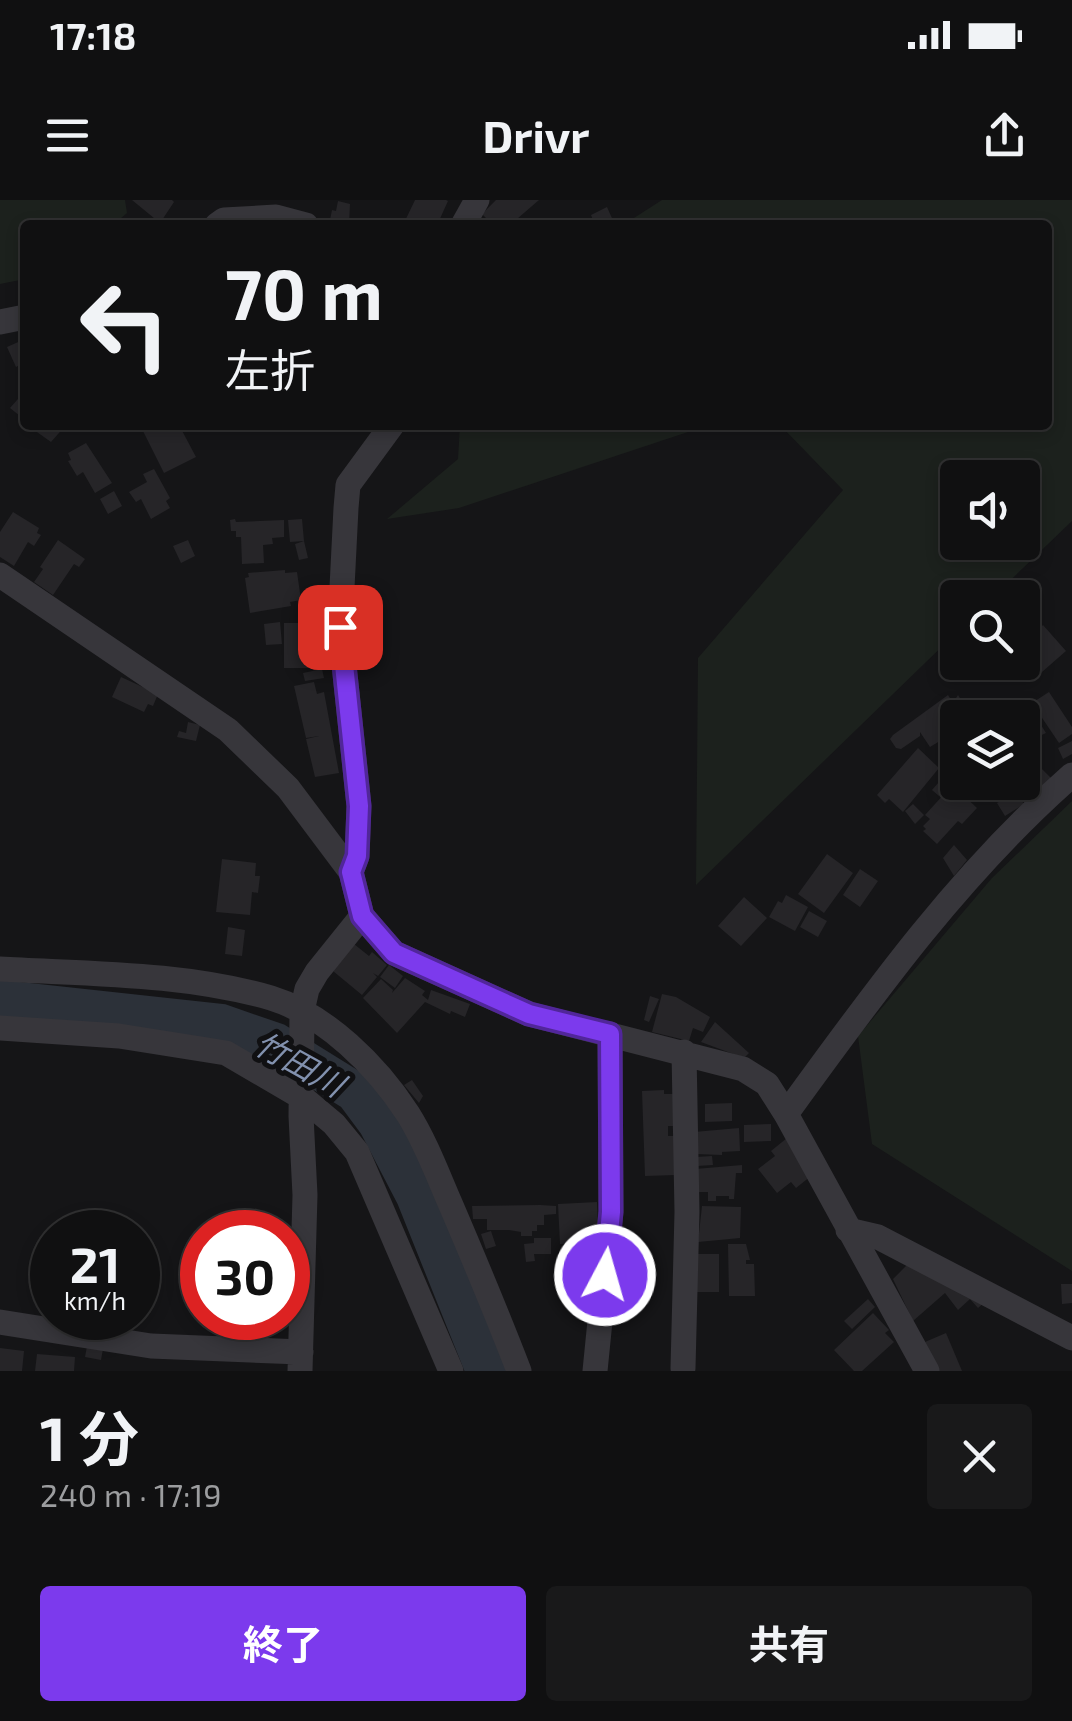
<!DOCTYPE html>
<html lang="ja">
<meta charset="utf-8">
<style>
:root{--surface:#101011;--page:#19191a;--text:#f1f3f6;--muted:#9c9d9f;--line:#303031;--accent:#7c3aed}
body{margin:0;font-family:"Exo 2","Noto Sans JP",sans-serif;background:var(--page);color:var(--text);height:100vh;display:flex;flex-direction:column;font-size:38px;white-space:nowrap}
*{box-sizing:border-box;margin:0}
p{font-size:32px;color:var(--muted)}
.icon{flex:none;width:55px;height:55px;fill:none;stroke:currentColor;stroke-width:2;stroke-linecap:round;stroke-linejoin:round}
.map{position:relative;height:1171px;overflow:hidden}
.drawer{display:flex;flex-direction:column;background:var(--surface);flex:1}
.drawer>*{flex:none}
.hud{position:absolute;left:20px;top:20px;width:1032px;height:210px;border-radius:10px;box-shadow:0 5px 15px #0003,0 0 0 2px var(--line);background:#101011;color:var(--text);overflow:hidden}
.fabs{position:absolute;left:940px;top:260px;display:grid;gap:20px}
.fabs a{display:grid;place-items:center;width:100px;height:100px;border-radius:10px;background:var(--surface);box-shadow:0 5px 15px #0003,0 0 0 2px var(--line);font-size:50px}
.speed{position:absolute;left:30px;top:1010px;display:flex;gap:20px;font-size:50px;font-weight:700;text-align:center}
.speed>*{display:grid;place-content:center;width:130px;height:130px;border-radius:50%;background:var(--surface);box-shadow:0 5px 15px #0003,0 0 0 2px var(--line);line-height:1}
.speed small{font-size:25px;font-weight:400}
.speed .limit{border:15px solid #d22;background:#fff;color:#111}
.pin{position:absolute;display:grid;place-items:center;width:85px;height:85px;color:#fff;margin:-42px;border-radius:20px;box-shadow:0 5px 15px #0006}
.me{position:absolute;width:110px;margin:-55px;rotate:6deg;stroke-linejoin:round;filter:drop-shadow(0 0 8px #0008)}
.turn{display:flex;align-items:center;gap:35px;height:210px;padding:0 40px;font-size:45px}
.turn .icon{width:130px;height:130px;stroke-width:2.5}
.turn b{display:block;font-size:70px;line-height:85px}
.round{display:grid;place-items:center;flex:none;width:105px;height:105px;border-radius:10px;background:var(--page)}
.head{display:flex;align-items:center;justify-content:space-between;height:170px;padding:0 40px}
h1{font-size:60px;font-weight:700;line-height:75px}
.primary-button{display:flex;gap:20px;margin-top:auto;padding:20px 40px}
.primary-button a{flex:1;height:115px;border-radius:10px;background:var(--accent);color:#fff;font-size:40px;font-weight:700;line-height:115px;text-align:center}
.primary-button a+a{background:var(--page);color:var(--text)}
.status{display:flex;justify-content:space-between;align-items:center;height:70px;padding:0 50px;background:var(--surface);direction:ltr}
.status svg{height:28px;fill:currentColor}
header{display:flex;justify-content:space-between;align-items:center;height:130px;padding:0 40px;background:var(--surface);font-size:45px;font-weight:700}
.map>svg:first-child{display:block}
.green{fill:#1c211d;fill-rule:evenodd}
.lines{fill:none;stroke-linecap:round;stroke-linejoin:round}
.river{stroke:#2c3139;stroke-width:40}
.building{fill:#262528}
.minor{stroke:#37363b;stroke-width:25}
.route-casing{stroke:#51269a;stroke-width:25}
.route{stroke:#7c3aed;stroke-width:18}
.labels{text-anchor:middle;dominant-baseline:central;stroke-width:10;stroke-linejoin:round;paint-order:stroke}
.water-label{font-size:32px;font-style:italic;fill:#8291ae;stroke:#101012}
</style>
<div class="status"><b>17:18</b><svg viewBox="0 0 49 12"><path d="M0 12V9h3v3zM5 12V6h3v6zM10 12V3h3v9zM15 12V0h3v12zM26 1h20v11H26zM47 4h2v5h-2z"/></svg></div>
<header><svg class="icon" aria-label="menu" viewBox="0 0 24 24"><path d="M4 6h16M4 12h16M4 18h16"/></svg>Drivr<svg class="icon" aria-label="share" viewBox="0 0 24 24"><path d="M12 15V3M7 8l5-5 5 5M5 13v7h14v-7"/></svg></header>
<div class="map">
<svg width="1072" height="1171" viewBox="0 0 1072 1171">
<rect width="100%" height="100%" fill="#151517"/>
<path class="green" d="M 0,0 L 125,0 L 127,13 L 113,25 L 25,25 L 25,79 L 0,84 Z
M 662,0 L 1072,0 L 1072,321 L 993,397 L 958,398 L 957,432 L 696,685 L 698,458 L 843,290 L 780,225 L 1048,225 L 1048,25 L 623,25 ZM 958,278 L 1022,278 L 1022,342 L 958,342 Z
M 460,225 L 709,225 L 459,308 L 387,319 L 458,259 Z
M 1072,601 L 1072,1071 L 872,944 L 858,836 L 992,678 Z"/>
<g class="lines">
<path class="river" d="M 0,800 L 221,824 L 276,843 L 355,892 L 378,923 L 416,996 L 486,1171"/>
</g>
<path class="building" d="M 132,0 L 172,0 L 174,2 L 160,23 Z
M 415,0 L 446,0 L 448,1 L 438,23 L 433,21 L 430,25 L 403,25 Z
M 496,0 L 539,0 L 510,25 L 493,25 L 482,14 Z
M 338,1 L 350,4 L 349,25 L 329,25 L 332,10 L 336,11 Z
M 607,7 L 615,25 L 595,25 L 591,15 Z
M 25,139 L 25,162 L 16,167 L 7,147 Z
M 25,191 L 25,220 L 10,208 Z
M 27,225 L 66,225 L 51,242 Z
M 140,225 L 179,225 L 196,257 L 164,273 Z
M 86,243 L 112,283 L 95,293 L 83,272 L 77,276 L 68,261 L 71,260 L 68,253 Z
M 154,269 L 170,298 L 166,301 L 170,308 L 151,319 L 141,299 L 136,302 L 129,292 L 147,282 L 143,274 Z
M 114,291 L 122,306 L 108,314 L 100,299 Z
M 13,312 L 39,328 L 37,333 L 41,335 L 34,346 L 28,342 L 14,366 L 0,357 L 0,332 Z
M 235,319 L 236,322 L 284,320 L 284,337 L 272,338 L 273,344 L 263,345 L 264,363 L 242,364 L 241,337 L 236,337 L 236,331 L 231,331 L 230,320 Z
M 302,319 L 304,341 L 290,342 L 288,320 Z
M 58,340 L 85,359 L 79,367 L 74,364 L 53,395 L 34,382 L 43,369 L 40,367 Z
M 188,340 L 195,356 L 181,363 L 173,346 Z
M 304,341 L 308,358 L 299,360 L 295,344 Z
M 285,370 L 285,373 L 297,372 L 301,400 L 290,402 L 291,406 L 250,413 L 245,378 L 249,377 L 248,373 Z
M 280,422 L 282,444 L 266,445 L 264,424 Z
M 284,423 L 314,423 L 314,437 L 319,437 L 315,468 L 284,468 Z
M 1043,425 L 1066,451 L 1034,479 L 1020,462 L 1022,462 L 1022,438 L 1036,426 L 1039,429 Z
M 322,469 L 324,478 L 305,481 L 303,473 Z
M 121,477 L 158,494 L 153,506 L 148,504 L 144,512 L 112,497 Z
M 314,482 L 317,494 L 324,492 L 339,573 L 315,577 L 306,539 L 319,536 L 306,538 L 294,486 Z
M 1049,492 L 1072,527 L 1072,534 L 1059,543 L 1032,503 Z
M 948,495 L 953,503 L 958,495 L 961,500 L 965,498 L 973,510 L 969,512 L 966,507 L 959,511 L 963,518 L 958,518 L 958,530 L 930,547 L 920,532 L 920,536 L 901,549 L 896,548 L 890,539 L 893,535 Z
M 1028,504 L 1046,533 L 1022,544 L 1022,518 L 1016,518 L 1014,513 Z
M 188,522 L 200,525 L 196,541 L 177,537 L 179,531 L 186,533 Z
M 1072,541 L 1072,554 L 1063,559 L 1058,548 Z
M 918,548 L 939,568 L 903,612 L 889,599 L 885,603 L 877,595 Z
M 958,560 L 958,582 L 945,566 Z
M 1038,565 L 1051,578 L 1036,592 L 1023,579 Z
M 945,575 L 951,580 L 939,596 L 932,590 Z
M 955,582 L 956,588 L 977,608 L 962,624 L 958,621 L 937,644 L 923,631 L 926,629 L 923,626 L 930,619 L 925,615 Z
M 958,582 L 982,582 L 969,594 Z
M 1010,585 L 1024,604 L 1005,616 L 997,603 L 1003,599 L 999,593 Z
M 913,604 L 924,615 L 915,624 L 905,611 Z
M 954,645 L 967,660 L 954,676 L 943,658 Z
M 827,654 L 853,673 L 824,713 L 798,694 Z
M 222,659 L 256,663 L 255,676 L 260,676 L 258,693 L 252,692 L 250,715 L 216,712 Z
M 860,669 L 878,681 L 860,707 L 843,695 Z
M 786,695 L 808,707 L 795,731 L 769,717 L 778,701 L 782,703 Z
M 744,697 L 767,718 L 741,746 L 718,726 Z
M 809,711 L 827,721 L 818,737 L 800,727 Z
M 228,727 L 245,730 L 242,756 L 225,754 Z
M 354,744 L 369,756 L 372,752 L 387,765 L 378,776 L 373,773 L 377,777 L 362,795 L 333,771 Z
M 389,765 L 403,776 L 395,788 L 380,777 Z
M 405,778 L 425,791 L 422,795 L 428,800 L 431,790 L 470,804 L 465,817 L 451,811 L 450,814 L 425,802 L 397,833 L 363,798 L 381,779 L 393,790 L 392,793 Z
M 662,794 L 676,797 L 710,817 L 703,832 L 693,828 L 689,841 L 652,832 Z
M 650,796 L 659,799 L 649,822 L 644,820 Z
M 715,822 L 749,853 L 744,858 L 701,842 Z
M 412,880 L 423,896 L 419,903 L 404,885 Z
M 664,890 L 664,894 L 674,894 L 675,926 L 668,926 L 668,936 L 675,936 L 676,975 L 645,976 L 642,891 Z
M 732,903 L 732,921 L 705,922 L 705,904 Z
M 771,924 L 771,941 L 744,942 L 744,925 Z
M 739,928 L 740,951 L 722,952 L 722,955 L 696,954 L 694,932 Z
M 787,938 L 811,976 L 796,988 L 791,982 L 777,993 L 758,969 L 775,956 L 771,951 Z
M 712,956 L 713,965 L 697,966 L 696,957 Z
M 742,965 L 742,973 L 736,973 L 734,999 L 729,999 L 729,996 L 716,996 L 716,1001 L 708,1001 L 708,992 L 696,992 L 695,969 Z
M 597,1002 L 598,1028 L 586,1028 L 586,1043 L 560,1044 L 558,1004 Z
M 540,1005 L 556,1006 L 556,1014 L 544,1015 L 544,1025 L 537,1025 L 537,1031 L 532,1031 L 532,1036 L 521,1036 L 521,1032 L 509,1030 L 487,1030 L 487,1019 L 473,1019 L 472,1006 Z
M 702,1006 L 741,1007 L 740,1038 L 698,1042 Z
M 491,1031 L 496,1046 L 486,1049 L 481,1034 Z
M 534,1038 L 551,1038 L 551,1054 L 534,1054 L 535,1061 L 526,1062 L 524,1044 L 534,1043 Z
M 728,1044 L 746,1044 L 750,1060 L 746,1060 L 746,1064 L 754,1064 L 755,1096 L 729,1096 Z
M 695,1054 L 719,1054 L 719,1092 L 695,1092 Z
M 908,1064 L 986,1101 L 978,1108 L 970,1099 L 958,1110 L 945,1093 L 913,1121 L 893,1079 Z
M 1061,1084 L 1072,1084 L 1072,1103 L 1062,1104 Z
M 868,1099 L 875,1107 L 852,1129 L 844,1121 Z
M 873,1113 L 889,1130 L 885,1133 L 894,1142 L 862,1171 L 854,1171 L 834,1150 Z
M 946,1133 L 962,1171 L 937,1171 L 925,1142 Z
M 87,1146 L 103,1149 L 101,1160 L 85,1157 Z
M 0,1148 L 24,1151 L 22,1171 L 0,1171 Z
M 37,1154 L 75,1157 L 74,1171 L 35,1171 Z"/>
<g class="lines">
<path class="minor" d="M 217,25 L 224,20 L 276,17 L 306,25
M 463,25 L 477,0
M 0,122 L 25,117
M 0,375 L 228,530 L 288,588 L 351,672 L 362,716 L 394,753 L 529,814 L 743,869 L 767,884 L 786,914 L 927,1171
M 351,672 L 357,656 L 359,606 L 340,427 L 346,308 L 348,285 L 392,225
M 0,769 C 90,774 184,773 271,798 C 326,815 377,866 408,914 C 425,941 437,973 450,1003 C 474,1059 497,1114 519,1171
M 0,828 L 119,836 L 226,853 L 303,898 L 334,924 L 357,952 L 451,1171
M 786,914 C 873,794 960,673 1072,575
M 848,1030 L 878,1037 L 1072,1138
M 0,1122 L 151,1146 L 301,1152
M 683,1168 L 687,1012 L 684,852
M 300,1171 L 305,995 L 301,916 L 302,811 L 307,789 L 317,772 L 362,716
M 595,1171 L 611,1011 L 610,834"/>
</g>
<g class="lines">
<defs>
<path id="route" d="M 340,427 L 359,606 L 357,656 L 351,672 L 362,716 L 394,753 L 529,814 L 610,834 L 611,1012 L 605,1075"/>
</defs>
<use href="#route" class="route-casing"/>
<use href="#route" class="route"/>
</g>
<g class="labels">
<g class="water-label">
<text transform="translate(300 863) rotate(29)">竹田川</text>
</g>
</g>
</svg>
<div class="fabs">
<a><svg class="icon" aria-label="sound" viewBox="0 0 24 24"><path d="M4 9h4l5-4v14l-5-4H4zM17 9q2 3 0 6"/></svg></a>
<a><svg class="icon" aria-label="search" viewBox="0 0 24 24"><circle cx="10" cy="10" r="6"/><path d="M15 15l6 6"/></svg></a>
<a><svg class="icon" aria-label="layers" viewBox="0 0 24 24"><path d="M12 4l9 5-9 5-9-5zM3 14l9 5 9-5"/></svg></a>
</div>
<div class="speed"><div>21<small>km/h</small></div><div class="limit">30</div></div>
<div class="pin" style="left:340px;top:427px;background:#d93025"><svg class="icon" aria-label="arrive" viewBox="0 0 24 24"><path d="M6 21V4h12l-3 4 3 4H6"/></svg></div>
<svg class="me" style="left:605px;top:1075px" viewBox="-20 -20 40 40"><circle r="17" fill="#7c3aed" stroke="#fff" stroke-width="3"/><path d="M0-11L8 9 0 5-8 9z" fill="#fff"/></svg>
<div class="hud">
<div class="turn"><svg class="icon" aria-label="left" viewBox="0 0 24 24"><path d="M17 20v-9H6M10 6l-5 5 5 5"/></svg><div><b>70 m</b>左折</div></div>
</div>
</div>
<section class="drawer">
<div class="head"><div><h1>1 分</h1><p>240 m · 17:19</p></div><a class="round"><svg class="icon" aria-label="close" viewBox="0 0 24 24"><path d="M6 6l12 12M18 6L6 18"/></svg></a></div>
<div class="primary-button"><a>終了</a><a>共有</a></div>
</section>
